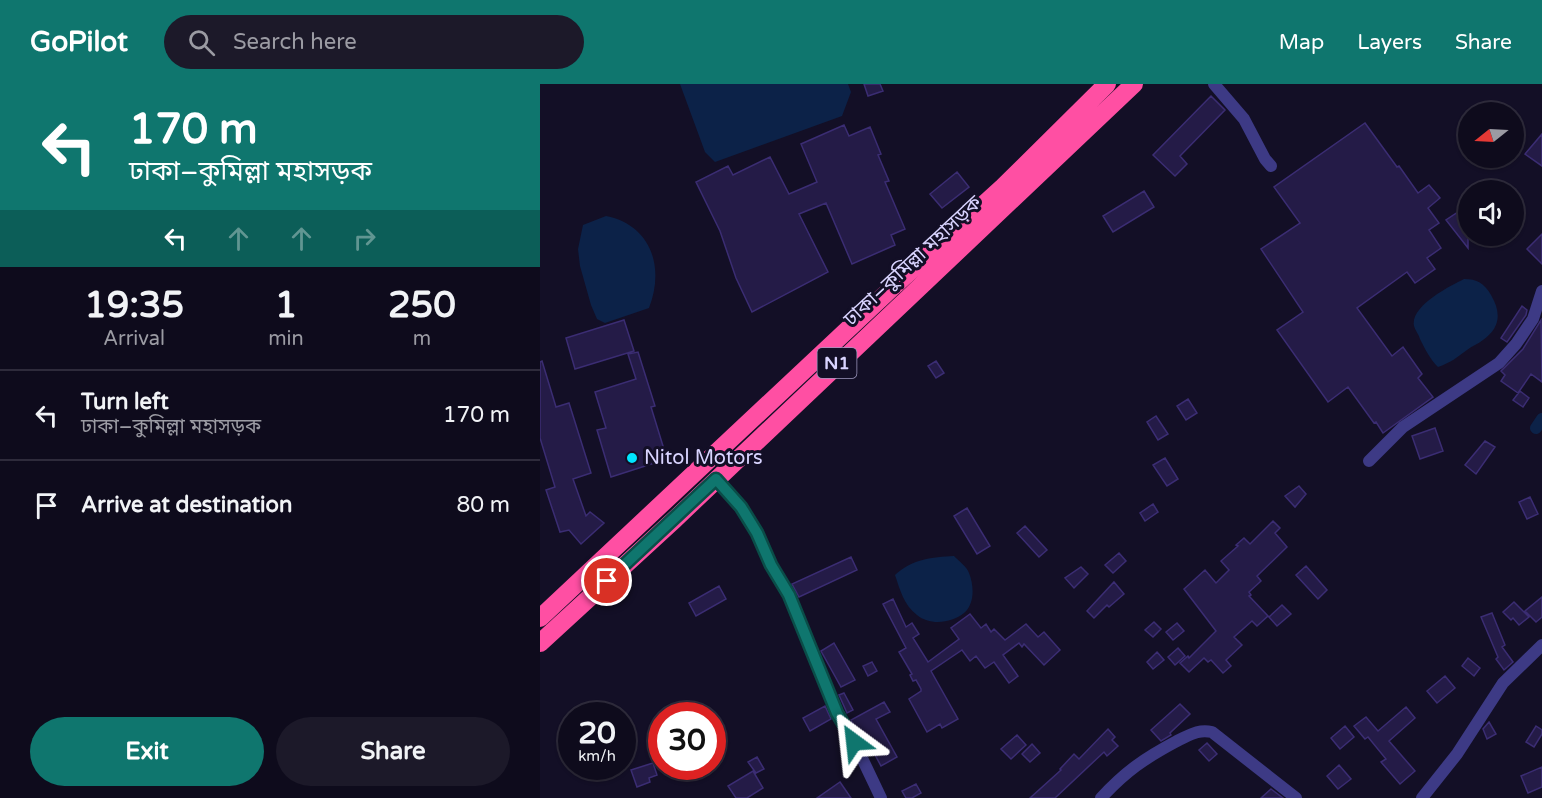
<!DOCTYPE html>
<meta charset="utf-8">
<style>
:root{--surface:#0e0b1c;--page:#1c1929;--text:#f1f3f6;--muted:#9b9ba3;--line:#2e2b3b;--accent:#0f766e}
body{margin:0;font-family:"Varela Round","Noto Sans Bengali",sans-serif;background:var(--page);color:var(--text);height:100vh;display:flex;flex-direction:column;font-size:22px;white-space:nowrap}
*{box-sizing:border-box;margin:0}
p{font-size:20px;color:var(--muted)}
.icon{flex:none;width:33px;height:33px;fill:none;stroke:currentColor;stroke-width:2;stroke-linecap:round;stroke-linejoin:round}
.map{position:relative;flex:1;overflow:hidden}
.details{display:flex;flex-direction:column;background:var(--surface);width:540px}
.details>*{flex:none}
.top-card{background:#0f766e;color:#fff;overflow:hidden}
.needle{width:39px;rotate:252deg}
.tools{position:absolute;left:918px;top:18px;display:grid;gap:12px}
.tools a{display:grid;place-items:center;width:66px;height:66px;border-radius:50%;background:var(--surface);box-shadow:0 2px 4px #0004,0 0 0 2px var(--line);font-size:30px}
.speed{position:absolute;left:18px;top:618px;display:flex;gap:12px;font-size:30px;font-weight:700;text-align:center}
.speed>*{display:grid;place-content:center;width:78px;height:78px;border-radius:50%;background:var(--surface);box-shadow:0 2px 4px #0004,0 0 0 2px var(--line);line-height:1}
.speed small{font-size:15px;font-weight:400}
.speed .limit{border:9px solid #d22;background:#fff;color:#111}
.pin{position:absolute;display:grid;place-items:center;width:51px;height:51px;color:#fff;margin:-26px;border:3px solid #fff;border-radius:50%;box-shadow:0 2px 6px #0007}
.me{position:absolute;width:66px;margin:-33px;rotate:330deg;stroke-linejoin:round;filter:drop-shadow(0 0 4px #0008)}
.turn{display:flex;align-items:center;gap:21px;height:126px;padding:0 30px;font-size:27px}
.turn .icon{width:78px;height:78px;stroke-width:2.5}
.turn b{display:block;font-size:42px;line-height:51px}
.lanes{display:flex;align-items:center;height:57px;padding:0 30px;background:#0003;justify-content:center;gap:30px;direction:ltr}
.lanes .off{opacity:.35}
.eta{display:flex;justify-content:space-evenly;align-items:center;height:102px;text-align:center}
.eta b{font-size:36px;font-weight:800;line-height:42px}
.cta{display:flex;gap:12px;margin-top:auto;padding:12px 30px}
.cta a{flex:1;height:69px;border-radius:36px;background:var(--accent);color:#fff;font-size:24px;font-weight:800;line-height:69px;text-align:center}
.cta a+a{background:var(--page);color:var(--text)}
ul{padding:0;list-style:none}
li{display:flex;align-items:center;gap:18px;height:90px;padding:0 30px;border-top:2px solid var(--line)}
li div{flex:1}
li b{display:block;font-size:22px}
li em{font-style:normal}
header{display:flex;align-items:center;gap:36px;box-sizing:border-box;height:84px;padding:0 30px;background:var(--accent);color:#fff}
header strong{font-size:28px}
nav{display:flex;gap:33px;margin-inline-start:auto;font-size:21px}
.search{width:420px;height:54px;background:var(--page);display:flex;align-items:center;gap:15px;box-sizing:border-box;padding:0 21px;border-radius:33px;color:var(--muted);font-size:22px}
main{display:flex;flex:1;min-height:0}
.map>svg:first-child{display:block}
.water{fill:#0c2248}
.lines{fill:none;stroke-linecap:round;stroke-linejoin:round}
.canal{stroke:#0c2248;stroke-width:12}
.building{fill:#241b47;stroke:#3b2d73;stroke-width:1.5}
.street{stroke:#3d3a85;stroke-width:12}
.highway{stroke:#ff4fa3;stroke-width:18}
.route-casing{stroke:#0a4d48;stroke-width:15}
.route{stroke:#0f766e;stroke-width:10}
.poi-dot{fill:#00e5ff;stroke:#130f26;stroke-width:2}
.labels{text-anchor:middle;dominant-baseline:central;stroke-width:6;stroke-linejoin:round;paint-order:stroke}
.shield{fill:#130f26;stroke:#9e99be;stroke-width:1.5}
.shield-label{font-size:18px;font-weight:bold;fill:#d9d4ff}
.street-label{font-size:20px;fill:#d9d4ff;stroke:#130f26}
.poi-label{font-size:20px;fill:#d9d4ff;stroke:#130f26;text-anchor:start}
</style>
<header>
<strong>GoPilot</strong>
<div class="search"><svg class="icon" aria-label="search" viewBox="0 0 24 24"><circle cx="10" cy="10" r="6"/><path d="M15 15l6 6"/></svg>Search here</div>
<nav><a>Map</a><a>Layers</a><a>Share</a></nav>
</header>
<main>
<section class="details">
<div class="top-card">
<div class="turn"><svg class="icon" aria-label="left" viewBox="0 0 24 24"><path d="M17 20v-9H6M10 6l-5 5 5 5"/></svg><div><b>170 m</b>ঢাকা–কুমিল্লা মহাসড়ক</div></div>
<div class="lanes"><svg class="icon" aria-label="left" viewBox="0 0 24 24"><path d="M17 20v-9H6M10 6l-5 5 5 5"/></svg><svg class="icon off" aria-label="ahead" viewBox="0 0 24 24"><path d="M12 20V5M6 11l6-6 6 6"/></svg><svg class="icon off" aria-label="ahead" viewBox="0 0 24 24"><path d="M12 20V5M6 11l6-6 6 6"/></svg><svg class="icon off" aria-label="right" viewBox="0 0 24 24"><path d="M7 20v-9h11M14 6l5 5-5 5"/></svg></div>
</div>
<div class="eta">
<div><b>19:35</b><p>Arrival</p></div>
<div><b>1</b><p>min</p></div>
<div><b>250</b><p>m</p></div>
</div>
<ul>
<li><svg class="icon" aria-label="left" viewBox="0 0 24 24"><path d="M17 20v-9H6M10 6l-5 5 5 5"/></svg><div><b>Turn left</b><p>ঢাকা–কুমিল্লা মহাসড়ক</p></div><em>170 m</em></li>
<li><svg class="icon" aria-label="arrive" viewBox="0 0 24 24"><path d="M6 21V4h12l-3 4 3 4H6"/></svg><div><b>Arrive at destination</b></div><em>80 m</em></li>
</ul>
<div class="cta"><a>Exit</a><a>Share</a></div>
</section>
<div class="map">
<svg width="1002" height="714" viewBox="0 0 1002 714">
<rect width="100%" height="100%" fill="#130f26"/>
<path class="water" d="M 140,0 L 308,0 L 311,8 L 302,32 L 175,78 L 165,68 Z
M 66,132 C 111,141 125,183 109,224 L 65,239 L 57,235 L 51,221 L 40,182 L 38,165 L 43,141 Z
M 924,195 C 937,195 944,199 951,211 C 961,228 961,243 943,256 C 938,260 932,262 927,266 C 916,274 912,278 898,283 C 890,275 885,265 880,255 C 879,251 875,246 874,242 C 870,222 910,202 924,195 Z
M 414,472 C 419,477 427,483 429,489 C 434,501 435,520 424,529 C 412,539 390,542 377,531 C 364,521 360,506 355,491 C 372,475 392,473 414,472 Z"/>
<g class="lines">
<path class="canal" d="M 996,344 L 1002,335"/>
</g>
<path class="building" d="M 324,0 L 340,0 L 343,7 L 328,12 Z
M 671,12 L 685,26 L 640,72 L 647,80 L 635,92 L 613,71 Z
M 825,39 L 857,83 L 859,82 L 878,109 L 889,101 L 900,114 L 888,124 L 899,139 L 889,146 L 901,164 L 887,174 L 895,185 L 875,199 L 867,188 L 817,224 L 852,272 L 863,263 L 882,290 L 878,294 L 893,313 L 843,349 L 836,338 L 834,339 L 808,303 L 788,318 L 737,246 L 763,228 L 721,165 L 760,139 L 734,103 Z
M 304,41 L 309,52 L 330,43 L 341,70 L 338,71 L 349,97 L 345,98 L 365,145 L 351,151 L 355,161 L 312,180 L 286,119 L 259,130 L 288,188 L 212,228 L 196,194 L 180,147 L 156,98 L 188,82 L 193,91 L 230,73 L 249,110 L 277,98 L 261,60 Z
M 1002,50 L 1002,82 L 985,70 Z
M 417,88 L 429,103 L 402,124 L 390,110 Z
M 604,107 L 614,123 L 573,148 L 563,132 Z
M 924,124 L 928,131 L 928,164 L 906,136 Z
M 1002,150 L 1002,180 L 987,165 Z
M 982,222 L 987,226 L 986,231 L 967,258 L 961,254 Z
M 84,236 L 94,267 L 35,285 L 26,254 Z
M 1001,236 L 1002,298 L 991,290 L 978,309 L 961,297 L 965,291 L 961,287 L 983,265 Z
M 98,268 L 115,322 L 111,323 L 127,375 L 71,393 L 57,346 L 66,344 L 55,308 L 96,295 L 88,270 Z
M 2,277 L 16,323 L 29,319 L 51,389 L 33,395 L 46,432 L 50,428 L 64,439 L 41,460 L 29,446 L 20,448 L 6,406 L 15,403 L 0,354 L 0,278 Z
M 396,277 L 404,289 L 396,294 L 388,282 Z
M 980,307 L 989,314 L 983,323 L 973,316 Z
M 648,315 L 657,329 L 646,336 L 637,322 Z
M 616,332 L 628,350 L 618,356 L 607,338 Z
M 895,344 L 903,367 L 880,375 L 872,352 Z
M 945,357 L 955,363 L 936,390 L 925,381 Z
M 625,374 L 638,395 L 627,402 L 613,381 Z
M 759,402 L 766,410 L 755,423 L 745,412 Z
M 990,413 L 998,430 L 987,435 L 979,418 Z
M 613,420 L 618,428 L 605,437 L 600,429 Z
M 427,424 L 450,462 L 437,470 L 414,432 Z
M 733,437 L 740,444 L 735,449 L 747,463 L 717,492 L 721,497 L 709,508 L 711,511 L 709,512 L 728,532 L 717,542 L 712,537 L 694,553 L 702,561 L 686,576 L 691,582 L 683,589 L 671,576 L 668,578 L 664,574 L 649,588 L 640,579 L 648,572 L 649,574 L 676,547 L 644,505 L 665,486 L 676,499 L 689,486 L 681,477 L 698,462 L 696,461 L 704,454 L 710,460 Z
M 485,442 L 507,466 L 499,473 L 477,449 Z
M 579,469 L 586,477 L 573,489 L 565,481 Z
M 311,473 L 317,486 L 259,513 L 252,500 Z
M 766,482 L 787,506 L 778,515 L 756,491 Z
M 541,483 L 548,490 L 534,504 L 525,494 Z
M 574,498 L 584,510 L 569,523 L 567,521 L 554,534 L 547,527 Z
M 179,502 L 186,515 L 156,532 L 149,519 Z
M 1002,513 L 1002,533 L 996,538 L 985,527 Z
M 353,515 L 366,543 L 372,539 L 379,550 L 373,554 L 388,578 L 419,555 L 411,544 L 430,530 L 441,544 L 446,540 L 451,548 L 454,545 L 465,556 L 486,540 L 498,553 L 504,548 L 520,566 L 504,581 L 484,560 L 482,563 L 479,559 L 463,571 L 478,592 L 469,599 L 454,578 L 445,584 L 436,572 L 430,577 L 422,566 L 391,587 L 418,635 L 402,644 L 400,640 L 387,648 L 369,615 L 381,607 L 381,605 L 376,596 L 373,597 L 370,591 L 372,590 L 359,568 L 366,564 L 343,520 Z
M 974,518 L 989,533 L 979,541 L 973,534 L 971,536 L 963,528 Z
M 742,521 L 751,530 L 737,542 L 729,533 Z
M 952,529 L 965,561 L 962,563 L 973,578 L 964,586 L 956,575 L 958,573 L 941,533 Z
M 614,538 L 621,545 L 613,553 L 605,546 Z
M 637,539 L 644,547 L 633,556 L 626,548 Z
M 294,559 L 315,596 L 301,603 L 281,567 Z
M 638,564 L 645,572 L 635,581 L 628,573 Z
M 617,568 L 624,576 L 613,585 L 607,578 Z
M 928,574 L 940,584 L 934,592 L 922,582 Z
M 332,578 L 337,587 L 328,592 L 323,582 Z
M 905,592 L 915,604 L 897,619 L 887,607 Z
M 304,609 L 313,626 L 307,629 L 299,611 Z
M 344,618 L 350,628 L 336,635 L 357,673 L 341,682 L 327,656 L 323,658 L 311,636 Z
M 640,620 L 650,630 L 630,649 L 631,651 L 621,657 L 611,646 Z
M 285,622 L 291,635 L 270,647 L 263,634 Z
M 866,623 L 875,634 L 849,657 L 875,687 L 860,700 L 841,678 L 846,675 L 828,653 L 825,655 L 814,642 L 826,633 L 838,647 Z
M 949,638 L 956,650 L 947,655 L 943,645 Z
M 805,642 L 814,653 L 800,665 L 791,654 Z
M 996,642 L 1002,646 L 1002,650 L 994,663 L 986,658 Z
M 568,645 L 575,653 L 572,656 L 578,662 L 567,672 L 564,668 L 515,714 L 490,714 L 521,686 L 520,685 L 534,670 L 539,675 Z
M 477,651 L 486,661 L 471,675 L 461,665 Z
M 667,659 L 677,670 L 669,677 L 659,666 Z
M 492,660 L 500,669 L 490,678 L 482,670 Z
M 217,673 L 224,685 L 216,689 L 208,678 Z
M 113,679 L 117,691 L 109,694 L 110,698 L 97,703 L 91,686 Z
M 799,681 L 811,695 L 798,705 L 787,692 Z
M 1002,683 L 1002,703 L 988,709 L 981,692 Z
M 213,687 L 223,704 L 207,714 L 196,714 L 188,702 Z
M 300,698 L 311,714 L 277,714 Z
M 376,700 L 381,709 L 372,714 L 366,714 L 362,707 Z
M 731,705 L 743,714 L 721,714 Z"/>
<g class="lines">
<path class="street" d="M 674,0 L 704,35 L 725,75 L 731,82
M 829,377 L 863,343 L 959,279 L 976,260 L 993,235 L 1002,207
M 176,395 L 201,423 L 217,449 L 231,481 L 249,511 L 297,629 L 310,649 L 341,714
M 561,714 C 586,687 605,674 637,657 C 650,651 658,645 672,648 L 756,714
M 882,714 L 917,670 L 963,599 L 1002,561"/>
<path class="highway" d="M 0,534 L 354,202 L 463,103 L 567,0
M 0,559 L 134,436 L 594,0"/>
</g>
<g class="lines">
<defs>
<path id="route" d="M 67,497 L 176,395 L 201,423 L 217,449 L 231,481 L 249,511 L 297,629 L 314,658"/>
</defs>
<use href="#route" class="route-casing"/>
<use href="#route" class="route"/>
</g>
<circle class="poi-dot" cx="92" cy="374" r="6"/>
<g class="labels">
<rect class="shield" x="277.5" y="264" width="39" height="30" rx="4.5"/>
<g class="shield-label">
<text x="297" y="279">N1</text>
</g>
<g class="street-label">
<text transform="translate(373 177) rotate(-43)">ঢাকা–কুমিল্লা মহাসড়ক</text>
</g>
<g class="poi-label">
<text x="104" y="374">Nitol Motors</text>
</g>
</g>
</svg>
<div class="tools">
<a><svg class="needle" viewBox="-14 -14 28 28"><path d="M0-13l5 13h-10z" fill="#e53935"/><path d="M0 13l5-13h-10z" fill="#9b9ba3"/></svg></a>
<a><svg class="icon" aria-label="sound" viewBox="0 0 24 24"><path d="M4 9h4l5-4v14l-5-4H4zM17 9q2 3 0 6"/></svg></a>
</div>
<div class="speed"><div>20<small>km/h</small></div><div class="limit">30</div></div>
<div class="pin" style="left:67px;top:497px;background:#d93025"><svg class="icon" aria-label="arrive" viewBox="0 0 24 24"><path d="M6 21V4h12l-3 4 3 4H6"/></svg></div>
<svg class="me" style="left:314px;top:658px" viewBox="-20 -20 40 40"><path d="M0-17L14 15 0 8-14 15z" fill="#0f766e" stroke="#fff" stroke-width="4"/></svg>
</div>
</main>
